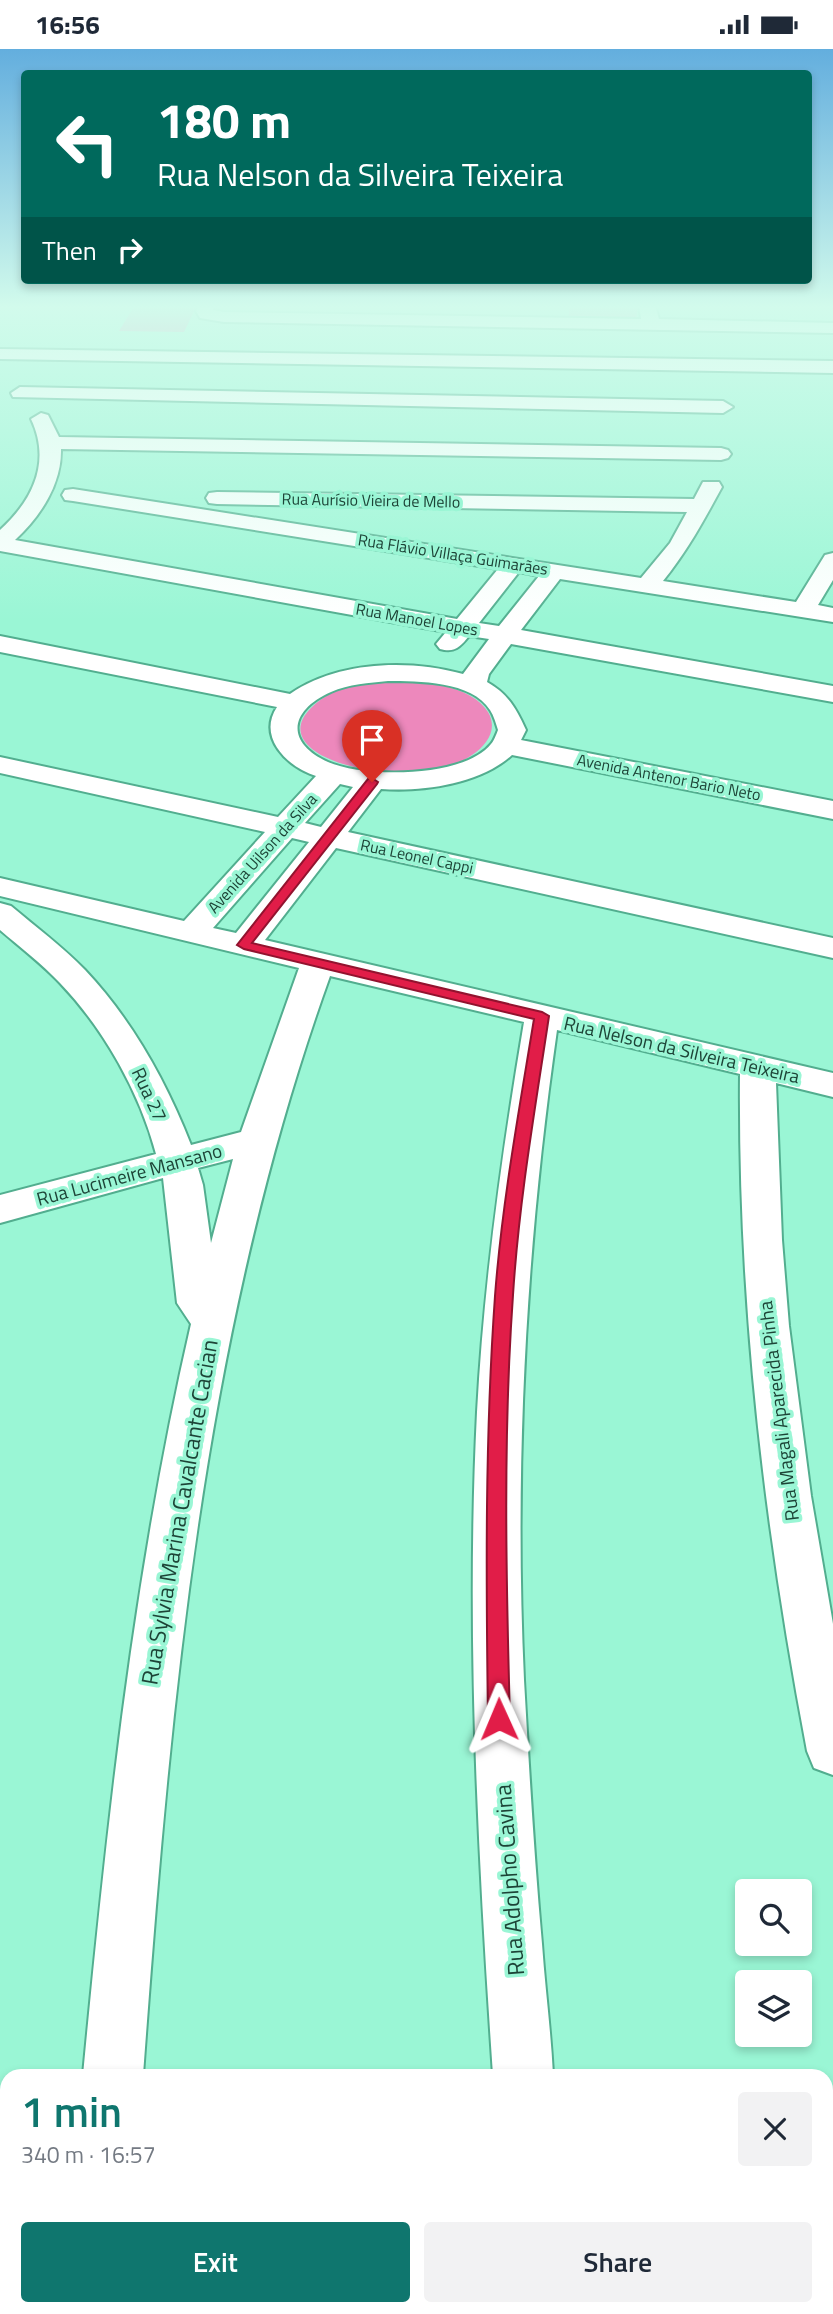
<!DOCTYPE html>
<meta charset="utf-8">
<style>
:root{--surface:#fff;--page:#f2f2f3;--text:#1f2937;--muted:#747a83;--accent:#0f766e}
body{margin:0;font-family:"Titillium Web",sans-serif;background:var(--page);color:var(--text);height:100vh;display:flex;flex-direction:column;font-size:26px;white-space:nowrap}
*{box-sizing:border-box;margin:0}
p{font-size:23px;color:var(--muted)}
.icon{flex:none;width:38px;height:38px;fill:none;stroke:currentColor;stroke-width:2;stroke-linecap:round;stroke-linejoin:round}
.map{position:relative;flex:1;overflow:hidden}
.details{position:absolute;left:0px;top:2020px;width:833px;height:247px;display:flex;flex-direction:column;background:var(--surface);border-radius:21px 21px 0 0;box-shadow:0 4px 10px #0003}
.details>*{flex:none}
.hud{position:absolute;left:21px;top:21px;width:791px;height:214px;border-radius:7px;box-shadow:0 4px 10px #0003;background:#00695c;color:#fff;overflow:hidden}
.buttons{position:absolute;left:735px;top:1830px;display:grid;gap:14px}
.buttons a{display:grid;place-items:center;width:77px;height:77px;border-radius:7px;background:var(--surface);box-shadow:0 4px 10px #0003;font-size:35px}
.pin{position:absolute;display:grid;place-items:center;width:60px;height:60px;color:#fff;margin:-72px -30px;border-radius:50% 50% 50% 0;rotate:-45deg;box-shadow:0 0 7px #0007}
.pin .icon{rotate:45deg}
.me{position:absolute;width:77px;margin:-38px;rotate:359deg;stroke-linejoin:round;filter:drop-shadow(0 0 5px #0008)}
.turn{display:flex;align-items:center;gap:24px;height:147px;padding:0 21px;font-size:32px}
.turn .icon{width:91px;height:91px;stroke-width:2.5}
.turn b{display:block;font-size:49px;line-height:60px}
.then{display:flex;align-items:center;height:66px;padding:0 21px;background:#0003;gap:14px;font-size:26px}
.round{display:grid;place-items:center;flex:none;width:74px;height:74px;border-radius:7px;background:var(--page)}
.head{display:flex;align-items:center;justify-content:space-between;height:119px;padding:0 21px}
h1{font-size:42px;font-weight:600;line-height:52px;color:var(--accent)}
.cta{display:flex;gap:14px;margin-top:auto;padding:14px 21px}
.cta a{flex:1;height:80px;border-radius:7px;background:var(--accent);color:#fff;font-size:28px;font-weight:600;line-height:80px;text-align:center}
.cta a+a{background:var(--page);color:var(--text)}
.status{display:flex;justify-content:space-between;align-items:center;height:49px;padding:0 35px;background:var(--surface);direction:ltr}
.status svg{height:19px;fill:currentColor}
.map>svg:first-child{display:block}
.green{fill:#ed88bc}
.lines{fill:none;stroke-linecap:round;stroke-linejoin:round}
.minor-casing{stroke:#52ae8f;stroke-width:4}
.minor{fill:#fff;fill-rule:evenodd}
.route{fill:#e11d48;stroke:#92132f;stroke-width:2}
.labels{text-anchor:middle;dominant-baseline:central;stroke-width:7;stroke-linejoin:round;paint-order:stroke}
.far-street-label{font-size:16px;fill:#1d4437;stroke:#9af6d5}
.street-label{font-size:19px;fill:#1d4437;stroke:#9af6d5}
.near-street-label{font-size:23px;fill:#1d4437;stroke:#9af6d5}
</style>
<div class="status"><b>16:56</b><svg viewBox="0 0 49 12"><path d="M0 12V9h3v3zM5 12V6h3v6zM10 12V3h3v9zM15 12V0h3v12zM26 1h20v11H26zM47 4h2v5h-2z"/></svg></div>
<div class="map">
<svg width="833" height="2265" viewBox="0 0 833 2265">
<rect width="100%" height="100%" fill="#9af6d5"/>
<path class="green" d="M 135,256 L 197,256 L 184,283 L 119,282 Z
M 569,256 L 638,256 L 636,271 L 569,267 Z
M 406,632 C 433,634 472,638 488,663 C 494,673 493,684 486,693 C 443,752 254,716 311,659 C 334,635 374,632 406,632 Z"/>
<g class="lines">
<defs>
<path id="minor" d="M 199,256 L 215,256 L 213,261 L 224,263 L 641,270 L 639,256 L 655,256 L 659,270 L 833,274 L 833,284 L 224,273 L 200,269 L 196,262 Z
M 0,300 L 833,312 L 833,324 L 0,310 Z
M 20,338 L 723,352 L 733,358 L 723,364 L 13,348 L 11,344 Z
M 41,364 L 48,366 L 59,388 L 721,399 L 728,401 L 731,405 L 728,409 L 721,411 L 61,400 C 62,435 40,468 15,491 L 457,570 L 498,520 L 73,452 L 65,451 L 62,446 L 65,441 L 73,440 L 641,529 L 670,494 L 687,463 L 217,455 L 209,454 L 206,449 L 209,444 L 217,443 L 694,450 L 703,433 L 719,433 L 722,438 C 704,471 688,501 663,532 L 796,553 L 825,506 L 833,504 L 833,531 L 818,556 L 833,559 L 833,573 L 560,530 L 521,581 L 833,637 L 833,653 L 511,595 L 489,625 L 487,633 C 508,645 516,659 526,681 L 521,691 L 833,752 L 833,770 L 512,706 C 480,735 423,743 381,740 L 348,783 L 833,889 L 833,909 L 336,799 L 265,891 L 833,1024 L 833,1048 L 776,1034 L 782,1191 L 789,1277 L 811,1447 L 833,1575 L 833,1726 L 814,1719 L 807,1702 C 764,1476 738,1255 740,1025 L 557,981 C 526,1197 514,1413 524,1631 C 529,1719 534,1807 542,1895 C 545,1939 551,1983 553,2026 L 493,2026 C 478,1805 466,1584 477,1363 C 484,1232 502,1103 524,973 L 330,927 C 203,1279 170,1655 143,2026 L 83,2026 C 107,1774 134,1522 191,1275 L 177,1254 L 163,1129 L 0,1174 L 0,1146 L 156,1105 C 140,1044 104,980 60,934 C 42,915 20,898 0,881 L 0,854 L 11,857 C 36,878 63,898 85,921 C 132,971 166,1032 191,1096 L 241,1083 L 299,919 L 0,847 L 0,829 L 184,872 L 265,783 L 0,724 L 0,708 L 278,768 L 316,727 C 287,718 257,688 277,658 L 0,603 L 0,587 L 290,645 C 338,612 408,610 463,625 L 489,590 L 469,587 C 460,598 455,604 440,600 L 436,595 L 446,583 L 0,502 L 0,481 C 34,450 51,412 31,370 ZM 519,523 L 539,527 L 499,577 L 479,574 ZM 388,632 C 418,632 472,632 490,661 C 494,667 496,675 498,681 C 496,686 494,692 491,695 C 464,729 364,729 328,713 C 284,693 290,661 331,643 C 349,635 369,634 388,632 ZM 340,735 L 353,738 L 321,778 L 305,774 ZM 292,789 L 309,793 L 236,884 L 213,879 ZM 233,1110 L 211,1194 L 203,1136 L 198,1119 Z
M 826,2043 L 833,2043 L 833,2105 L 826,2105 Z
M 0,2093 L 7,2093 L 7,2157 L 0,2157 Z
M 66,2259 L 132,2259 L 132,2265 L 66,2265 Z
M 514,2259 L 580,2259 L 581,2265 L 515,2265 Z"/>
</defs>
<use href="#minor" class="minor-casing"/>
<use href="#minor" class="minor"/>
</g>
<linearGradient id="sky" x2="0" y2="1"><stop stop-color="#63aede"/><stop offset="0.45" stop-color="#d2fbec"/><stop offset="1" stop-color="#d2fbec" stop-opacity="0"/></linearGradient>
<rect width="833" height="573" fill="url(#sky)"/>
<path class="route" d="M 372,729 L 378,733 L 377,735 L 252,894 L 542,963 L 549,967 C 535,1060 519,1152 513,1246 C 503,1387 506,1529 510,1670 L 507,1677 L 499,1680 L 492,1677 L 488,1670 C 486,1529 485,1388 495,1247 C 502,1154 519,1062 534,970 L 244,900 L 237,896 L 368,730 Z"/>
<g class="labels">
<g class="far-street-label">
<text transform="translate(371 451) rotate(1)">Rua Aurísio Vieira de Mello</text>
<text transform="translate(453 505) rotate(9)">Rua Flávio Villaça Guimarães</text>
<text transform="translate(417 570) rotate(10)">Rua Manoel Lopes</text>
<text transform="translate(669 728) rotate(11)">Avenida Antenor Bario Neto</text>
<text transform="translate(262 804) rotate(-48)">Avenida Uilson da Silva</text>
<text transform="translate(417 807) rotate(12)">Rua Leonel Cappi</text>
</g>
<g class="street-label">
<text transform="translate(682 1000) rotate(13)">Rua Nelson da Silveira Teixeira</text>
<text transform="translate(150 1045) rotate(65)">Rua 27</text>
<text transform="translate(129 1125) rotate(-15)">Rua Lucimeire Mansano</text>
<text transform="translate(778 1362) rotate(-97)">Rua Magali Aparecida Pinha</text>
</g>
<g class="near-street-label">
<text transform="translate(179 1463) rotate(-80)">Rua Sylvia Marina Cavalcante Cacian</text>
<text transform="translate(509 1831) rotate(-94)">Rua Adolpho Cavina</text>
</g>
</g>
</svg>
<div class="buttons">
<a><svg class="icon" aria-label="search" viewBox="0 0 24 24"><circle cx="10" cy="10" r="6"/><path d="M15 15l6 6"/></svg></a>
<a><svg class="icon" aria-label="layers" viewBox="0 0 24 24"><path d="M12 4l9 5-9 5-9-5zM3 14l9 5 9-5"/></svg></a>
</div>
<div class="pin" style="left:372px;top:733px;background:#d93025"><svg class="icon" aria-label="arrive" viewBox="0 0 24 24"><path d="M6 21V4h12l-3 4 3 4H6"/></svg></div>
<svg class="me" style="left:499px;top:1670px" viewBox="-20 -20 40 40"><path d="M0-17L14 15 0 8-14 15z" fill="#e11d48" stroke="#fff" stroke-width="4"/></svg>
<div class="hud">
<div class="turn"><svg class="icon" aria-label="left" viewBox="0 0 24 24"><path d="M17 20v-9H6M10 6l-5 5 5 5"/></svg><div><b>180 m</b>Rua Nelson da Silveira Teixeira</div></div>
<div class="then">Then<svg class="icon" aria-label="right" viewBox="0 0 24 24"><path d="M7 20v-9h11M14 6l5 5-5 5"/></svg></div>
</div>
<section class="details">
<div class="head"><div><h1>1 min</h1><p>340 m · 16:57</p></div><a class="round"><svg class="icon" aria-label="close" viewBox="0 0 24 24"><path d="M6 6l12 12M18 6L6 18"/></svg></a></div>
<div class="cta"><a>Exit</a><a>Share</a></div>
</section>
</div>
